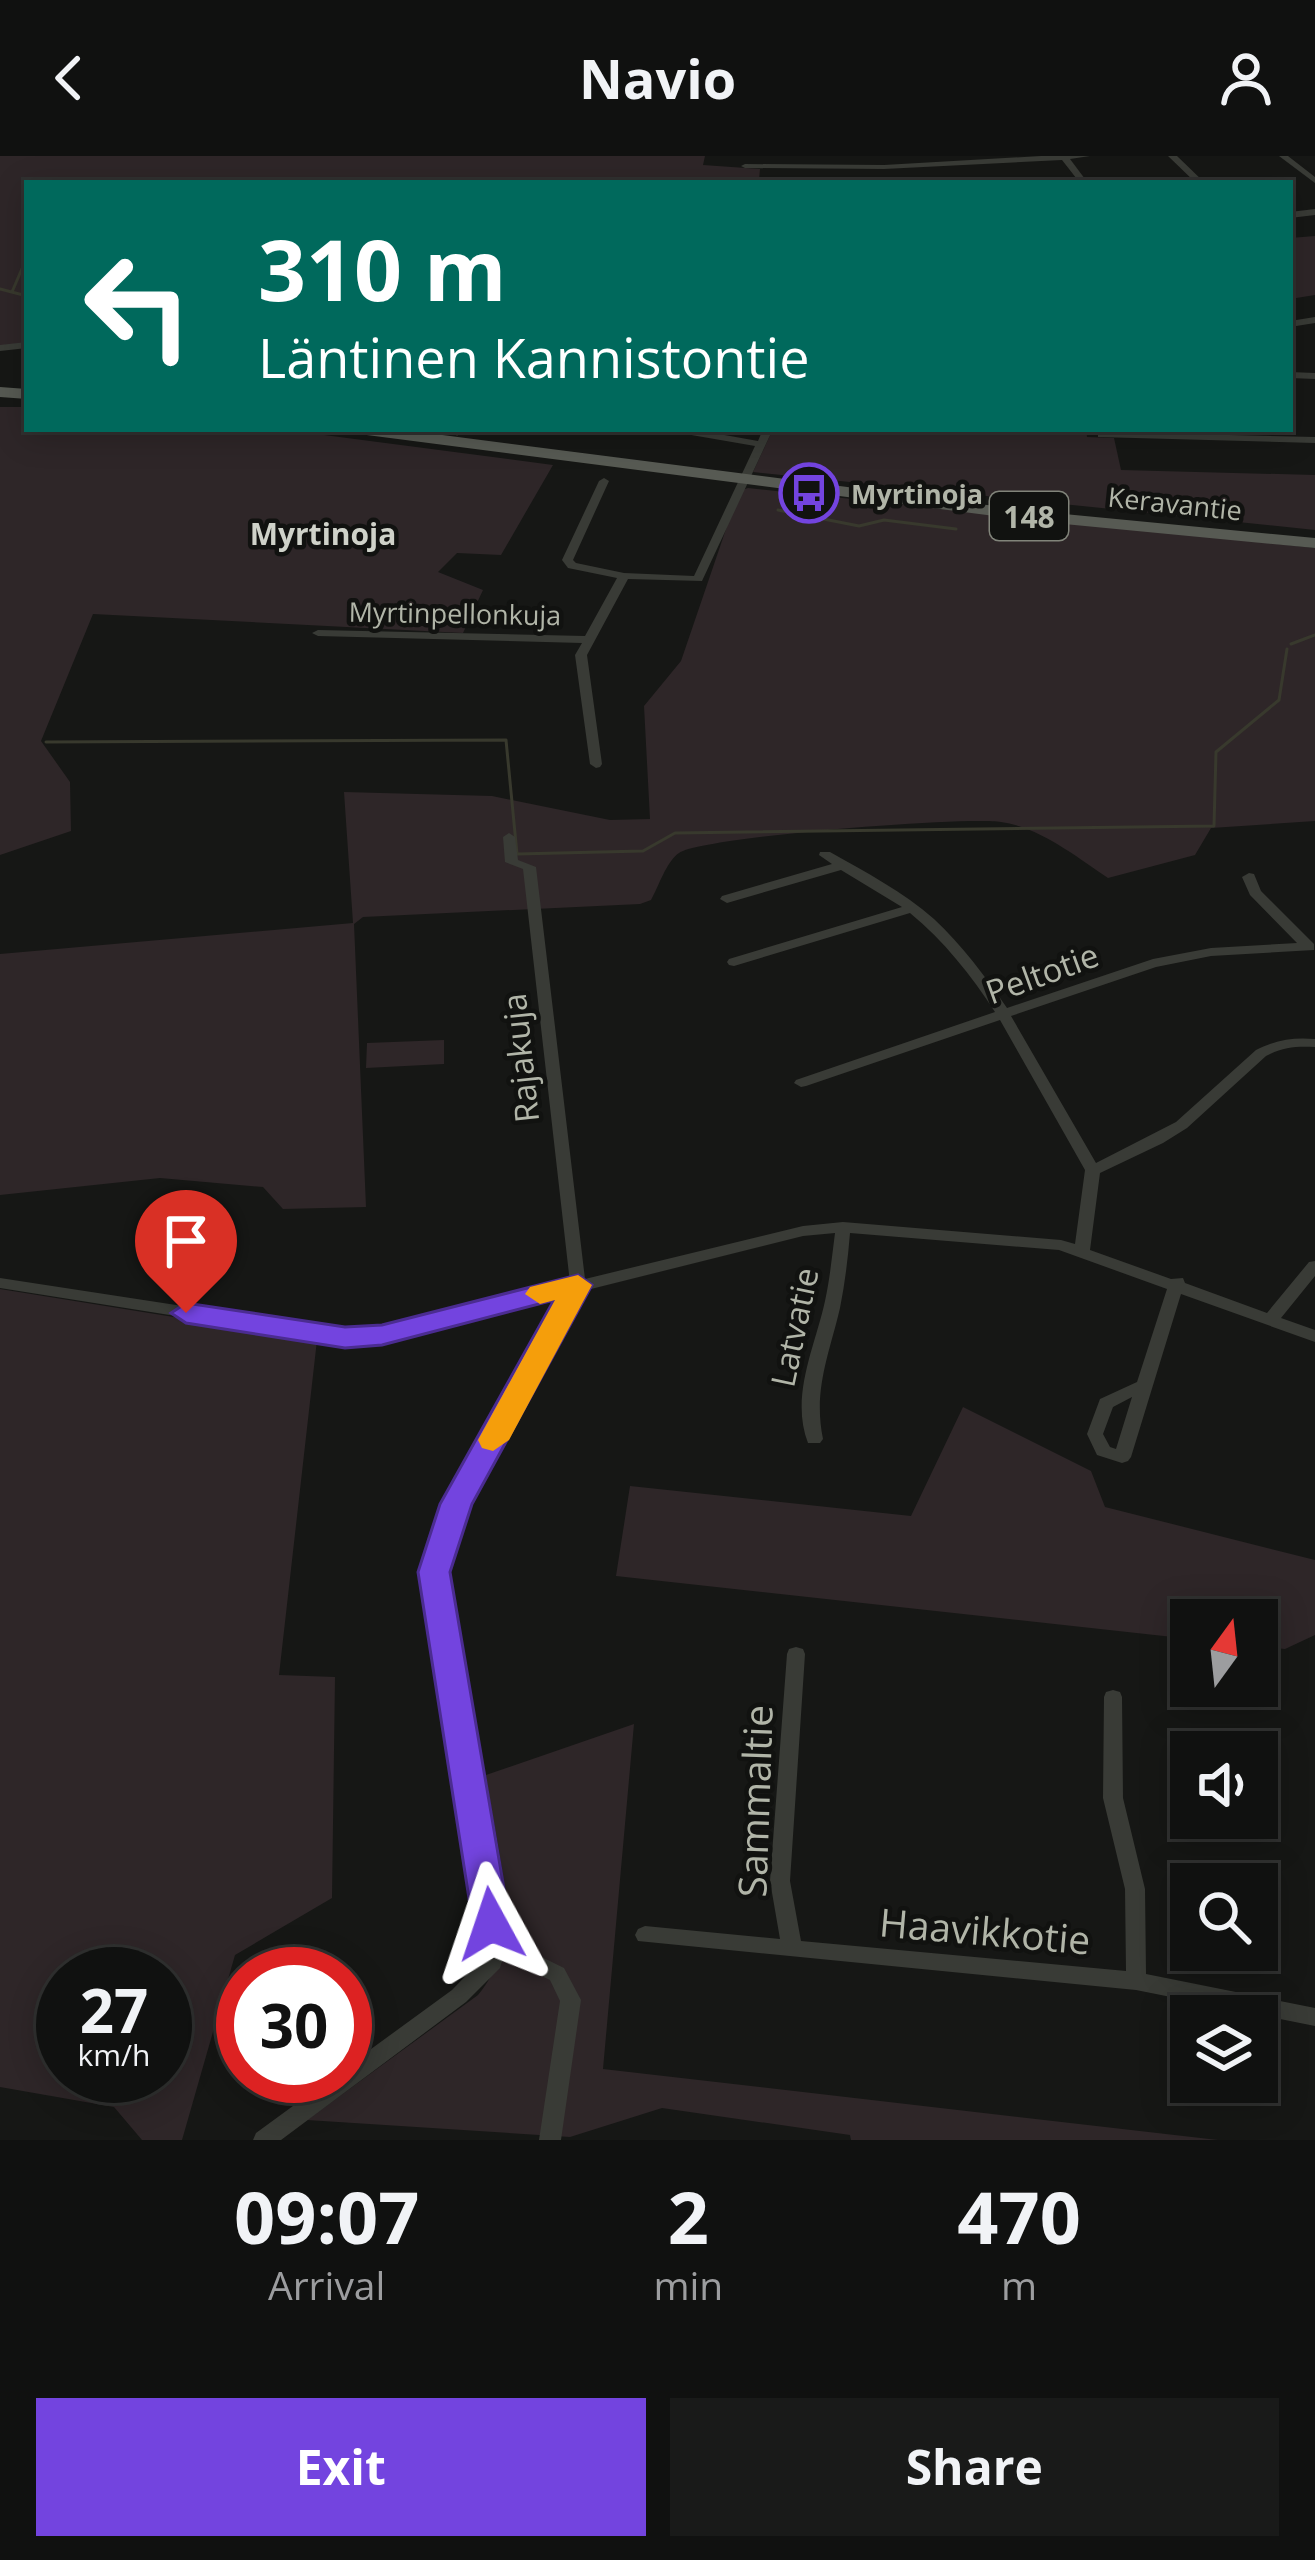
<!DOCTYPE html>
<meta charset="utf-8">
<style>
:root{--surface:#101110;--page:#191a19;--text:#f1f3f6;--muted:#9c9d9f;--line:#303130;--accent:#7344df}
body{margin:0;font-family:"Open Sans",sans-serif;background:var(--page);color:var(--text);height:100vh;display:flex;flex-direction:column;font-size:45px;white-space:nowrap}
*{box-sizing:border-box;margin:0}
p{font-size:39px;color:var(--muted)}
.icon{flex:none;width:66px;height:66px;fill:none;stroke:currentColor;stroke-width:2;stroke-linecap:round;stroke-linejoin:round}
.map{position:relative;height:1984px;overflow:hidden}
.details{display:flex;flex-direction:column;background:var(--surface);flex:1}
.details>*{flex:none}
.guide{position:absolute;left:24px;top:24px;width:1269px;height:252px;border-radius:0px;box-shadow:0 6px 30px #0003,0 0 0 3px var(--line);background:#00695c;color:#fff;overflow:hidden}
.needle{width:78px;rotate:15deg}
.buttons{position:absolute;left:1170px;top:1443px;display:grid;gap:24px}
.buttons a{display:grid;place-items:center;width:108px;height:108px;border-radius:0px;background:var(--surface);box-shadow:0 6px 30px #0003,0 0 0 3px var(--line);font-size:60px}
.speed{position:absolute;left:36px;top:1791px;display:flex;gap:24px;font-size:60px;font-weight:700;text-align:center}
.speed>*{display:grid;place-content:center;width:156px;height:156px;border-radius:50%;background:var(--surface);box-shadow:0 6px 30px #0003,0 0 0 3px var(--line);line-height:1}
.speed small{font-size:30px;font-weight:400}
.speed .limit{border:18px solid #d22;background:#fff;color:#111}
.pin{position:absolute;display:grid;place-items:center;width:102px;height:102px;color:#fff;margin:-123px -51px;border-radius:50% 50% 50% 0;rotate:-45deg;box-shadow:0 0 12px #0007}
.pin .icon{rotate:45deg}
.me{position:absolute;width:132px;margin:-66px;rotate:355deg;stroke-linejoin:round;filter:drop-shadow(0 0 9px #0008)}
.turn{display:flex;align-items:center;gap:42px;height:252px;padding:0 36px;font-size:54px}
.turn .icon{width:156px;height:156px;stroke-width:2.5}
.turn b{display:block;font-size:84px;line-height:102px}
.eta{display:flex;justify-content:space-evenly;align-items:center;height:204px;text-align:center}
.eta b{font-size:72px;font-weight:700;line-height:84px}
.action{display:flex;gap:24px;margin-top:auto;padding:24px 36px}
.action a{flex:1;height:138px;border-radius:0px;background:var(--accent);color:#fff;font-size:48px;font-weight:700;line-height:138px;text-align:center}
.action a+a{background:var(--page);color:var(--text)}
header{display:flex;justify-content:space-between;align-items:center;height:156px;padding:0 36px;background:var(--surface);font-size:54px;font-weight:700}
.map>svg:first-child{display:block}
.green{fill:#2e2628;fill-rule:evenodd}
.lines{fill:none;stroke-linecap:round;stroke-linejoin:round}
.stream{stroke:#38392d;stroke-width:3}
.minor{fill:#393b36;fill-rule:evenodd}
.primary{fill:#575a53;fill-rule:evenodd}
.route{fill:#7344df;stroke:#4b2c91;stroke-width:3}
.slow{fill:#f59e0b}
.labels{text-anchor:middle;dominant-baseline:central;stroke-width:9;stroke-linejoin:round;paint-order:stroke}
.far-poi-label{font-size:27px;font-weight:bold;fill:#b1b5a8;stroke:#111210;text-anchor:start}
.far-street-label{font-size:27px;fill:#b1b5a8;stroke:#111210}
.shield{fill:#111210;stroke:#81847a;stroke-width:3}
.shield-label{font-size:30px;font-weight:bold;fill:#b1b5a8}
.far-neighbourhood-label{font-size:30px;font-weight:bold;fill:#cfd2c9;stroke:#111210}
.street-label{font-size:33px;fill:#b1b5a8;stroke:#111210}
.near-street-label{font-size:39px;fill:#b1b5a8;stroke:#111210}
</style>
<header><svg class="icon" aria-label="back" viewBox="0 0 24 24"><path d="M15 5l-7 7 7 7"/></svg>Navio<svg class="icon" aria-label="person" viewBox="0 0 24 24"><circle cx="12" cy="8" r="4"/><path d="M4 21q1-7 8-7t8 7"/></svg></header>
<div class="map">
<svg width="1315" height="1984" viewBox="0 0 1315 1984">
<rect width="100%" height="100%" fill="#161715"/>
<path class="green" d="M 0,0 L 705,0 L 703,9 L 760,13 L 759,24 L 789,27 L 27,27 L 27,189 L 0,192 Z
M 1315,80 L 1315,139 L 1290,143 L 1290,82 Z
M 0,251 L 27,251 L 27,273 L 278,273 L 553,309 L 501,399 L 457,397 L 438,416 L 483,434 L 463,477 L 93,458 L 41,585 L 70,626 L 71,675 L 0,699 Z
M 773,273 L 1086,273 L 1087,281 L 1114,282 L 1121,314 L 1315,319 L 1315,374 L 753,316 Z
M 748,332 L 1315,392 L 1315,665 L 1211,672 L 1195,699 L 1108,722 C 1077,701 1039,671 1001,666 C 965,660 702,681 679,697 C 666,706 659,730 651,744 L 640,748 L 363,761 L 354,768 L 366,1051 L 283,1053 L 263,1031 L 160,1022 L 0,1039 L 0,798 L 353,767 L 344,636 L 492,640 L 610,664 L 650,663 L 644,550 L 681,505 L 739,335 Z
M 444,884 L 444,908 L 366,912 L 367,887 Z
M 0,1133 L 317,1184 L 279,1519 L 335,1521 L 332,1742 L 235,1799 L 182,1984 L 142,1984 L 114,1951 L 0,1931 ZM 63,1818 L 165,1818 L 165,1920 L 63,1920 Z
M 963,1251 L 1091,1315 L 1105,1351 L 1315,1404 L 1315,1479 L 1285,1493 L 1257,1490 L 1257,1464 L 1191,1464 L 1191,1483 L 616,1420 L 630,1330 L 911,1360 Z
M 634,1568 L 603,1913 L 1218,1984 L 851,1984 L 850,1979 L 662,1952 L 570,1981 L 307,1964 L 478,1839 C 528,1781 495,1689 486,1619 Z"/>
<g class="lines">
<path class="stream" d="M 0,133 L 27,140
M 12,136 L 27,101
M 448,273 L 457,278
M 778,354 L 859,370 L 884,364 L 956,373
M 1291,488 L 1315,479
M 46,586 L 506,584 L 517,698 L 643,695 L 675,677 L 1214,670 L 1216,596 L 1279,544 L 1287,493"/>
<path class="minor" d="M 1041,0 L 1090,0 L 1070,3 L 1088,27 L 1080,27 L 1062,4 L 884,13 L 745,12 L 741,10 L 745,8 L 884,9 Z
M 1168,0 L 1177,0 L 1205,27 L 1196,27 Z
M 1279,0 L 1288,0 L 1315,21 L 1315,27 Z
M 1315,53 L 1315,59 L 1290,62 L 1290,56 Z
M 1315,161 L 1315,167 L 1290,171 L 1290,165 Z
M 27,186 L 27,192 L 0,195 L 0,189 Z
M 1290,216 L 1315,217 L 1315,223 L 1290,222 Z
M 669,273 L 691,273 L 758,285 L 763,273 L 773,273 L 702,425 L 628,423 L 587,499 L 602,608 L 600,611 L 596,612 L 590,608 L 575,499 L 582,487 L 318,480 L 312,477 L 318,474 L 585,480 L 617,422 L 568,412 L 562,404 L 599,325 L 604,322 L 609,325 L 573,404 L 576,407 L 624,417 L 694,420 L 755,290 L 674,276 Z
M 1102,276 L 1315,281 L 1315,287 L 1098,281 L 1098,277 Z
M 509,677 L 515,681 L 518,704 L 536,711 L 585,1123 L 803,1070 L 843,1066 L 1061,1084 L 1075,1088 L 1085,1014 L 1000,864 L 806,930 L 801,931 L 794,927 L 796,924 L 995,856 C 971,819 944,785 910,757 L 734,810 L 729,809 L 727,806 L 729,803 L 902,751 L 841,714 L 727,747 L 720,743 L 722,740 L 832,708 L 819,699 L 820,696 L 830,696 C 865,716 904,736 934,763 C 962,789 985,820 1007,852 L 1153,803 L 1211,792 L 1297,787 L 1250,739 L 1242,721 L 1249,717 L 1254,718 L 1261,735 L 1314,788 L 1314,794 L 1211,800 L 1156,811 L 1011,860 L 1096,1007 L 1176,966 L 1256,894 C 1276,884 1293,881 1315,883 L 1315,891 C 1296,890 1283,891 1266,900 L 1187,972 L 1163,987 L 1100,1017 L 1090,1094 L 1171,1123 L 1183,1122 L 1185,1127 L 1267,1157 L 1309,1106 L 1315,1105 L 1315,1120 L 1281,1162 L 1315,1174 L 1315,1186 L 1181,1138 L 1131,1301 L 1128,1305 L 1122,1307 L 1097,1299 L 1087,1278 L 1100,1243 L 1137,1226 L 1167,1133 L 1059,1094 L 850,1077 C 848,1102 845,1127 840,1152 C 829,1199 813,1234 823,1283 L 820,1287 L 808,1287 C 790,1240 815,1191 825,1145 C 830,1122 832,1100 835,1077 L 803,1080 L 583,1135 L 465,1348 L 443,1416 L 447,1465 L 495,1701 L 501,1781 L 564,1812 L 581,1844 L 561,1984 L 539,1984 L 560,1845 L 550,1824 L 503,1802 L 500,1812 L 466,1846 L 281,1984 L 253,1984 L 256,1977 L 334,1920 L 345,1920 L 345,1912 L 452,1834 L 482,1803 L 475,1701 L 429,1465 L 425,1416 L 447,1348 L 564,1139 L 382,1185 L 345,1187 L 0,1132 L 0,1122 L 345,1175 L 382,1173 L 570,1127 L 523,713 L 505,706 L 503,681 ZM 1132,1241 L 1116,1293 L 1110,1291 L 1103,1278 L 1113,1251 Z
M 796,1491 L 803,1493 L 805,1498 L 790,1725 L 801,1785 L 1126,1815 L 1125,1733 L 1103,1642 L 1104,1541 L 1106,1536 L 1113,1534 L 1120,1536 L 1122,1541 L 1123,1642 L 1145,1733 L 1146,1818 L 1315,1852 L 1315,1870 L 1136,1834 L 638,1785 L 635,1779 L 638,1773 L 645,1770 L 780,1783 L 770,1725 L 787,1498 L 789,1493 Z"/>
<path class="primary" d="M 0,231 L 27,233 L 27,243 L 0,241 Z
M 351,273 L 396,273 L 1033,355 L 1315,382 L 1315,392 L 1033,365 L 359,278 Z"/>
</g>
<path class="route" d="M 578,1119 L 592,1129 L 472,1348 L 450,1416 L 510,1768 L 504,1779 L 491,1783 L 478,1779 L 473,1768 L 418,1416 L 440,1348 L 554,1144 L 382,1189 L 345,1192 L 186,1167 L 171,1157 L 186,1147 L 345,1171 L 382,1169 Z"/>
<path class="slow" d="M 578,1119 L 592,1129 L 509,1284 L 493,1295 L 482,1292 L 478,1284 L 555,1144 L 540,1148 L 525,1138 L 530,1131 Z"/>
<defs>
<symbol id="bus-ring" viewBox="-11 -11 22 22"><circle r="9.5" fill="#111210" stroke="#7344df" stroke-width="1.5"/><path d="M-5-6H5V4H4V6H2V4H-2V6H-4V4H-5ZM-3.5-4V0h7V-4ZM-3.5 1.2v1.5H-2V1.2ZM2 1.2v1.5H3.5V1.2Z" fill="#7344df"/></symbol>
</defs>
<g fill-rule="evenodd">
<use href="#bus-ring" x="776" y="304" width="66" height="66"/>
</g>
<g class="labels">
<g class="far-poi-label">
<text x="851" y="337">Myrtinoja</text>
</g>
<g class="far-street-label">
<text transform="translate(1175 347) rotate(6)">Keravantie</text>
<text transform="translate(455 457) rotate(1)">Myrtinpellonkuja</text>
</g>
<rect class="shield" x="990" y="336" width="78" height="48" rx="9"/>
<g class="shield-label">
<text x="1029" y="360">148</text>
</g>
<g class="far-neighbourhood-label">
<text x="323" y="377">Myrtinoja</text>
</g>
<g class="street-label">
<text transform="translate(1042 817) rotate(-20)">Peltotie</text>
<text transform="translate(520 902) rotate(-96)">Rajakuja</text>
<text transform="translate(794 1171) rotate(-78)">Latvatie</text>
</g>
<g class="near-street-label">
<text transform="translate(754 1645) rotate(-88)">Sammaltie</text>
<text transform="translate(985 1774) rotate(5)">Haavikkotie</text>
</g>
</g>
</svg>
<div class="buttons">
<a><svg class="needle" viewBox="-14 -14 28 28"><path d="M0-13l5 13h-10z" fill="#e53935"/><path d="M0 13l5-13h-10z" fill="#9c9d9f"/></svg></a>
<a><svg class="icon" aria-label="sound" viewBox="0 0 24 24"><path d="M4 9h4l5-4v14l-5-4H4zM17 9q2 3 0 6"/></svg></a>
<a><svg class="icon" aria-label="search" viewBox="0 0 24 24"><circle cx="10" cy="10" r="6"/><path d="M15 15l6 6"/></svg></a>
<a><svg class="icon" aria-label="layers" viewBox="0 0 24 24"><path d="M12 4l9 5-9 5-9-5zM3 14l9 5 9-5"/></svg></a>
</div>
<div class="speed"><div>27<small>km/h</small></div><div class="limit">30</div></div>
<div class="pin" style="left:186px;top:1157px;background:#d93025"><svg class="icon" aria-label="arrive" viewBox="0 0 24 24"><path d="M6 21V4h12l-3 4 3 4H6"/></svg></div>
<svg class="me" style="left:491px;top:1768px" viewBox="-20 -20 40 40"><path d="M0-17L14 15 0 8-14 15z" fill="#7344df" stroke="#fff" stroke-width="4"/></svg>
<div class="guide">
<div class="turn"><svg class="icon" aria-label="left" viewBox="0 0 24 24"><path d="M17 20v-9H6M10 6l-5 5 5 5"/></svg><div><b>310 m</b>Läntinen Kannistontie</div></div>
</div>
</div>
<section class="details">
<div class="eta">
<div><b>09:07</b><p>Arrival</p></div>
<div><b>2</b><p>min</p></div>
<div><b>470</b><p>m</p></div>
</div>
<div class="action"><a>Exit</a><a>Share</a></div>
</section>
